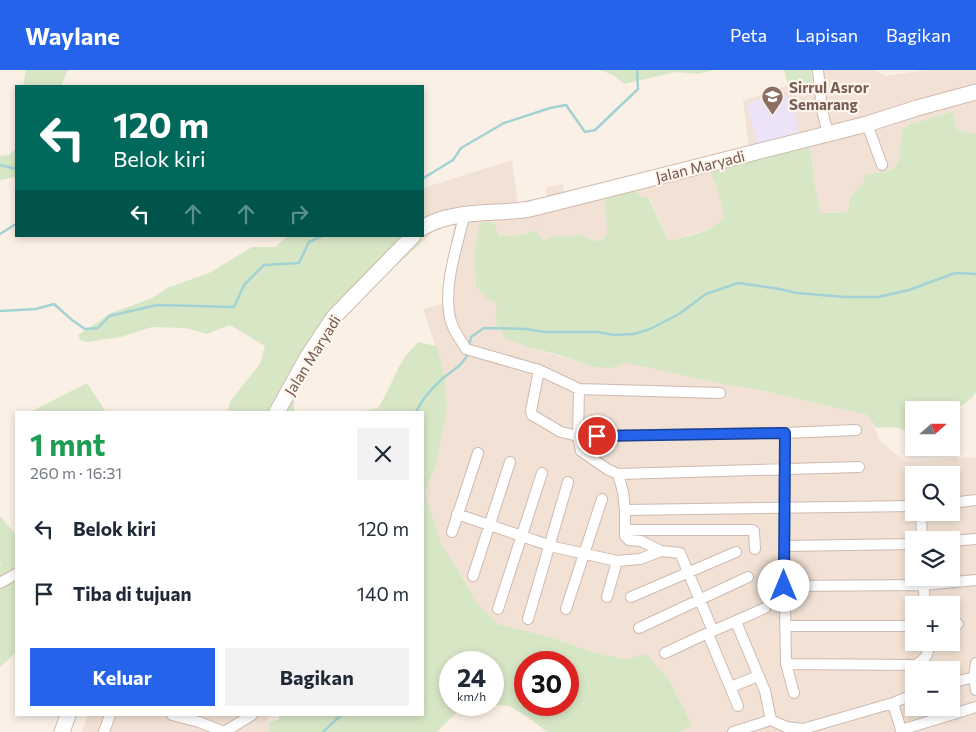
<!DOCTYPE html>
<html lang="id">
<meta charset="utf-8">
<style>
:root{--surface:#fff;--page:#f2f2f3;--text:#1f2937;--muted:#747a83;--accent:#2563eb}
body{margin:0;font-family:Commissioner,sans-serif;background:var(--page);color:var(--text);height:100vh;display:flex;flex-direction:column;font-size:19px;white-space:nowrap}
*{box-sizing:border-box;margin:0}
p{font-size:16px;color:var(--muted)}
.icon{flex:none;width:28px;height:28px;fill:none;stroke:currentColor;stroke-width:2;stroke-linecap:round;stroke-linejoin:round}
.map{position:relative;flex:1;overflow:hidden}
.drawer{position:absolute;left:15px;top:341px;width:409px;height:305px;display:flex;flex-direction:column;background:var(--surface);border-radius:0px;box-shadow:0 2px 8px #0003}
.drawer>*{flex:none}
.hud{position:absolute;left:15px;top:15px;width:409px;height:152px;border-radius:0px;box-shadow:0 2px 8px #0003;background:#00695c;color:#fff;overflow:hidden}
.needle{width:32px;rotate:69deg}
.controls{position:absolute;left:905px;top:331px;display:grid;gap:10px}
.controls a{display:grid;place-items:center;width:55px;height:55px;border-radius:0px;background:var(--surface);box-shadow:0 2px 8px #0003;font-size:25px}
.speed{position:absolute;left:439px;top:581px;display:flex;gap:10px;font-size:25px;font-weight:700;text-align:center}
.speed>*{display:grid;place-content:center;width:65px;height:65px;border-radius:50%;background:var(--surface);box-shadow:0 2px 8px #0003;line-height:1}
.speed small{font-size:12px;font-weight:400}
.speed .limit{border:8px solid #d22;background:#fff;color:#111}
.pin{position:absolute;display:grid;place-items:center;width:42px;height:42px;color:#fff;margin:-21px;border:2px solid #fff;border-radius:50%;box-shadow:0 1px 5px #0007}
.me{position:absolute;width:55px;margin:-28px;rotate:0deg;stroke-linejoin:round;filter:drop-shadow(0 0 4px #0008)}
.turn{display:flex;align-items:center;gap:18px;height:105px;padding:0 15px;font-size:22px}
.turn .icon{width:65px;height:65px;stroke-width:2.5}
.turn b{display:block;font-size:35px;line-height:42px}
.lanes{display:flex;align-items:center;height:48px;padding:0 15px;background:#0003;justify-content:center;gap:25px;direction:ltr}
.lanes .off{opacity:.35}
.round{display:grid;place-items:center;flex:none;width:52px;height:52px;border-radius:0px;background:var(--page)}
.headline{display:flex;align-items:center;justify-content:space-between;height:85px;padding:0 15px}
h1{font-size:30px;font-weight:700;line-height:38px;color:#1e9e55}
.action{display:flex;gap:10px;margin-top:auto;padding:10px 15px}
.action a{flex:1;height:58px;border-radius:0px;background:var(--accent);color:#fff;font-size:20px;font-weight:700;line-height:58px;text-align:center}
.action a+a{background:var(--page);color:var(--text)}
ul{padding:0;list-style:none}
li{display:flex;align-items:center;gap:15px;height:65px;padding:0 15px}
li div{flex:1}
li b{display:block;font-size:19px}
li em{font-style:normal}
header{display:flex;align-items:center;gap:30px;box-sizing:border-box;height:70px;padding:0 25px;background:var(--accent);color:#fff}
header strong{font-size:24px}
nav{display:flex;gap:28px;margin-inline-start:auto;font-size:18px}
.map>svg:first-child{display:block}
.residential{fill:#f2e2d5;fill-rule:evenodd}
.education{fill:#ede3f7}
.green{fill:#d7e7c6;fill-rule:evenodd}
.lines{fill:none;stroke-linecap:round;stroke-linejoin:round}
.stream{stroke:#a3d2d4;stroke-width:2.5}
.street-casing{stroke:#cebab0;stroke-width:12}
.secondary-casing{stroke:#d0b9ae;stroke-width:17}
.street{stroke:#fff;stroke-width:10}
.secondary{stroke:#fff;stroke-width:15}
.route-casing{stroke:#184099;stroke-width:12}
.route{stroke:#2563eb;stroke-width:9}
.labels{text-anchor:middle;dominant-baseline:central;stroke-width:4.5;stroke-linejoin:round;paint-order:stroke}
.education-label{font-size:15px;font-weight:bold;fill:#785e54;stroke:#fef5ec;text-anchor:start}
.street-label{font-size:15px;fill:#72564d;stroke:#fef5ec}
</style>
<header>
<strong>Waylane</strong>
<nav><a>Peta</a><a>Lapisan</a><a>Bagikan</a></nav>
</header>
<div class="map">
<svg width="976" height="662" viewBox="0 0 976 662">
<rect width="100%" height="100%" fill="#fbf0e6"/>
<path class="residential" d="M 811,0 L 875,0 L 885,6 L 925,0 L 976,0 L 976,63 L 974,64 L 956,59 L 953,41 L 909,55 L 902,60 L 899,90 L 893,99 L 866,105 L 862,115 L 850,126 L 848,142 L 820,143 L 814,109 L 812,88 L 708,99 L 717,118 L 724,147 L 719,154 L 703,161 L 668,171 L 650,128 L 607,151 L 607,164 L 602,171 L 591,170 L 579,164 L 568,167 L 559,165 L 542,170 L 536,160 L 521,165 L 499,166 L 480,153 L 474,185 L 476,217 L 487,229 L 497,234 L 531,278 L 573,290 L 612,298 L 626,293 L 713,312 L 760,320 L 869,345 L 880,371 L 906,392 L 976,387 L 976,662 L 680,662 L 691,655 L 627,589 L 599,584 L 556,569 L 498,554 L 476,532 L 458,500 L 442,476 L 425,423 L 436,395 L 444,302 L 423,239 L 444,233 L 454,154 L 437,158 L 422,172 L 415,166 L 422,166 L 423,118 L 512,90 L 518,135 L 547,129 L 546,117 L 563,114 L 565,123 L 749,79 L 743,31 L 788,15 L 790,25 L 811,21 ZM 914,405 L 951,405 L 951,442 L 914,442 ZM 914,470 L 951,470 L 951,508 L 914,508 ZM 914,535 L 951,535 L 951,572 L 914,572 ZM 914,600 L 951,600 L 951,638 L 914,638 Z
M 88,645 L 268,645 L 269,662 L 82,662 Z"/>
<path class="education" d="M 784,24 L 788,29 L 794,31 L 799,69 L 758,79 L 747,33 Z"/>
<path class="green" d="M 26,0 L 68,0 L 61,16 L 23,16 Z
M 600,0 L 715,0 L 697,4 L 676,2 L 624,14 L 613,5 Z
M 784,0 L 811,0 L 812,21 L 790,25 Z
M 953,41 L 956,59 L 974,64 L 976,63 L 976,322 C 964,343 935,340 914,340 L 914,363 L 894,357 L 876,358 L 868,345 L 760,320 L 713,312 L 626,293 L 612,298 L 594,297 L 556,284 L 531,278 L 506,269 L 495,251 L 497,234 L 487,229 L 476,217 L 474,185 L 480,153 L 494,152 L 499,166 L 521,165 L 536,160 L 543,170 L 559,165 L 568,167 L 579,164 L 591,170 L 602,171 L 607,164 L 605,129 L 636,121 L 641,127 L 649,128 L 668,171 C 687,166 711,163 724,147 L 717,118 L 708,98 L 779,82 L 809,78 L 812,88 L 814,109 L 820,143 L 829,143 L 848,142 L 850,126 L 862,115 L 866,105 L 893,99 L 899,90 L 902,60 L 909,55 Z
M 16,78 L 16,107 L 0,110 L 0,86 L 9,85 Z
M 288,166 L 415,166 L 422,172 L 382,209 L 334,259 L 294,326 L 294,342 L 227,342 L 231,330 L 260,294 L 265,276 L 230,255 L 207,264 L 185,258 L 152,257 L 121,267 L 87,272 L 80,270 L 78,265 L 111,243 L 152,228 L 167,218 L 209,203 L 252,177 L 275,177 Z
M 419,272 L 436,276 L 444,302 L 447,338 L 436,395 L 425,423 L 442,476 L 458,500 L 476,532 L 498,554 L 556,569 L 599,584 L 627,589 L 646,584 L 669,610 L 692,655 L 680,662 L 547,662 L 526,646 L 509,636 L 493,635 L 492,592 L 450,592 L 450,635 L 464,635 L 437,662 L 269,662 L 269,652 L 278,650 L 280,645 L 422,645 L 422,342 L 359,342 L 378,338 C 393,316 397,289 419,272 ZM 568,592 L 568,635 L 525,635 L 525,592 Z
M 87,313 L 106,342 L 30,342 Z
M 0,446 L 16,465 L 16,582 L 0,597 L 0,495 L 1,494 L 0,491 Z"/>
<g class="lines">
<path class="stream" d="M 0,95 L 16,99
M 422,109 L 453,90 L 461,78 L 504,53 L 550,38 L 566,35 L 585,62 L 595,60 L 638,19 L 637,0
M 0,164 L 16,154
M 0,241 L 36,239 L 54,234 L 72,250 L 85,259 L 98,258 L 109,246 L 157,235 L 234,237 L 244,215 L 264,195 L 299,193 L 309,172 L 322,166
M 469,277 L 471,267 L 484,258 L 527,259 L 544,262 L 597,262 L 615,265 L 634,264 L 650,259 L 679,244 L 706,224 L 738,213 L 780,219 L 797,223 L 845,227 L 878,227 L 909,220 L 955,203 L 976,204
M 416,342 C 422,330 430,320 440,311 C 449,302 465,295 468,282
M 323,662 L 341,645"/>
<defs>
<path id="street" d="M 818,0 L 822,40 L 828,64
M 867,54 L 882,95
M 464,146 C 457,177 443,216 450,248 C 452,259 460,269 466,279 L 539,300 L 579,319 L 720,323
M 539,300 L 531,341 L 532,345 L 561,362 L 578,366 L 785,363 L 784,476 L 786,594 L 915,595 C 925,590 930,584 928,572
M 579,319 L 578,366 L 581,381 L 607,399 L 618,404 L 859,397
M 785,363 L 856,360
M 618,404 L 623,422 L 625,440 L 914,436
M 951,433 L 976,430
M 625,440 L 625,466 L 629,470 L 641,471 L 661,481 L 680,483 L 713,561 L 765,538
M 921,442 L 922,470
M 457,444 L 554,477 L 617,491 L 640,489 L 661,481
M 625,460 L 752,460 L 754,461 L 755,479
M 452,462 L 478,383
M 951,471 L 976,469
M 784,476 L 914,474
M 473,506 L 510,392
M 923,508 L 925,535
M 0,513 L 16,504
M 784,516 L 923,515 L 976,510
M 607,527 L 617,491
M 631,527 L 736,482
M 498,539 L 542,403
M 566,539 L 602,429
M 528,549 L 568,412
M 736,552 L 765,621 L 771,650 L 786,657 L 803,659 L 893,633 L 914,624
M 951,555 L 958,554
M 785,556 L 914,556
M 639,558 L 748,507
M 708,564 L 738,636
M 665,583 L 712,561
M 976,593 L 974,607 L 976,620
M 786,594 L 794,623
M 951,613 L 974,607
M 731,617 L 758,606
M 893,633 L 901,660
M 172,645 L 199,652 L 224,662 L 252,645
M 104,662 L 110,645
M 733,662 L 771,650
M 901,662 L 901,660 L 976,637"/>
<path id="secondary" d="M 422,158 C 451,140 491,144 523,140 C 532,139 541,136 550,134 L 867,54 L 917,38 L 976,22
M 277,342 L 308,286 L 334,247 L 413,166
M 62,662 L 68,645"/>
</defs>
<use href="#street" class="street-casing"/>
<use href="#secondary" class="secondary-casing"/>
<use href="#street" class="street"/>
<use href="#secondary" class="secondary"/>
</g>
<g class="lines">
<defs>
<path id="route" d="M 597,366 L 785,363 L 784,516"/>
</defs>
<use href="#route" class="route-casing"/>
<use href="#route" class="route"/>
</g>
<defs>
<symbol id="school-pin" viewBox="-11 -11 22 30"><path d="M0 17L-7.5 6A9.5 9.5 0 1 1 7.5 6Z" fill="#8d6e63" stroke="#fef5ec"/><path d="M0-5L7-2L0 1L-7-2ZM-4 1L0 2.5L4 1V4Q0 6-4 4Z" fill="#fff"/></symbol>
</defs>
<g fill-rule="evenodd">
<use href="#school-pin" x="760" y="14" width="25" height="34"/>
</g>
<g class="labels">
<g class="education-label">
<text x="789" y="17">Sirrul Asror<tspan x="789" dy="17">Semarang</tspan></text>
</g>
<g class="street-label">
<text transform="translate(700 96) rotate(-14)">Jalan Maryadi</text>
<text transform="translate(312 285) rotate(-58)">Jalan Maryadi</text>
</g>
</g>
</svg>
<div class="controls">
<a><svg class="needle" viewBox="-14 -14 28 28"><path d="M0-13l5 13h-10z" fill="#e53935"/><path d="M0 13l5-13h-10z" fill="#747a83"/></svg></a>
<a><svg class="icon" aria-label="search" viewBox="0 0 24 24"><circle cx="10" cy="10" r="6"/><path d="M15 15l6 6"/></svg></a>
<a><svg class="icon" aria-label="layers" viewBox="0 0 24 24"><path d="M12 4l9 5-9 5-9-5zM3 14l9 5 9-5"/></svg></a>
<a>+</a>
<a>−</a>
</div>
<div class="speed"><div>24<small>km/h</small></div><div class="limit">30</div></div>
<div class="pin" style="left:597px;top:366px;background:#d93025"><svg class="icon" aria-label="arrive" viewBox="0 0 24 24"><path d="M6 21V4h12l-3 4 3 4H6"/></svg></div>
<svg class="me" style="left:784px;top:516px" viewBox="-20 -20 40 40"><circle r="19" fill="#fff"/><path d="M0-13L10 11 0 6-10 11z" fill="#2563eb"/></svg>
<div class="hud">
<div class="turn"><svg class="icon" aria-label="left" viewBox="0 0 24 24"><path d="M17 20v-9H6M10 6l-5 5 5 5"/></svg><div><b>120 m</b>Belok kiri</div></div>
<div class="lanes"><svg class="icon" aria-label="left" viewBox="0 0 24 24"><path d="M17 20v-9H6M10 6l-5 5 5 5"/></svg><svg class="icon off" aria-label="ahead" viewBox="0 0 24 24"><path d="M12 20V5M6 11l6-6 6 6"/></svg><svg class="icon off" aria-label="ahead" viewBox="0 0 24 24"><path d="M12 20V5M6 11l6-6 6 6"/></svg><svg class="icon off" aria-label="right" viewBox="0 0 24 24"><path d="M7 20v-9h11M14 6l5 5-5 5"/></svg></div>
</div>
<section class="drawer">
<div class="headline"><div><h1>1 mnt</h1><p>260 m · 16:31</p></div><a class="round"><svg class="icon" aria-label="close" viewBox="0 0 24 24"><path d="M6 6l12 12M18 6L6 18"/></svg></a></div>
<ul>
<li><svg class="icon" aria-label="left" viewBox="0 0 24 24"><path d="M17 20v-9H6M10 6l-5 5 5 5"/></svg><div><b>Belok kiri</b></div><em>120 m</em></li>
<li><svg class="icon" aria-label="arrive" viewBox="0 0 24 24"><path d="M6 21V4h12l-3 4 3 4H6"/></svg><div><b>Tiba di tujuan</b></div><em>140 m</em></li>
</ul>
<div class="action"><a>Keluar</a><a>Bagikan</a></div>
</section>
</div>
